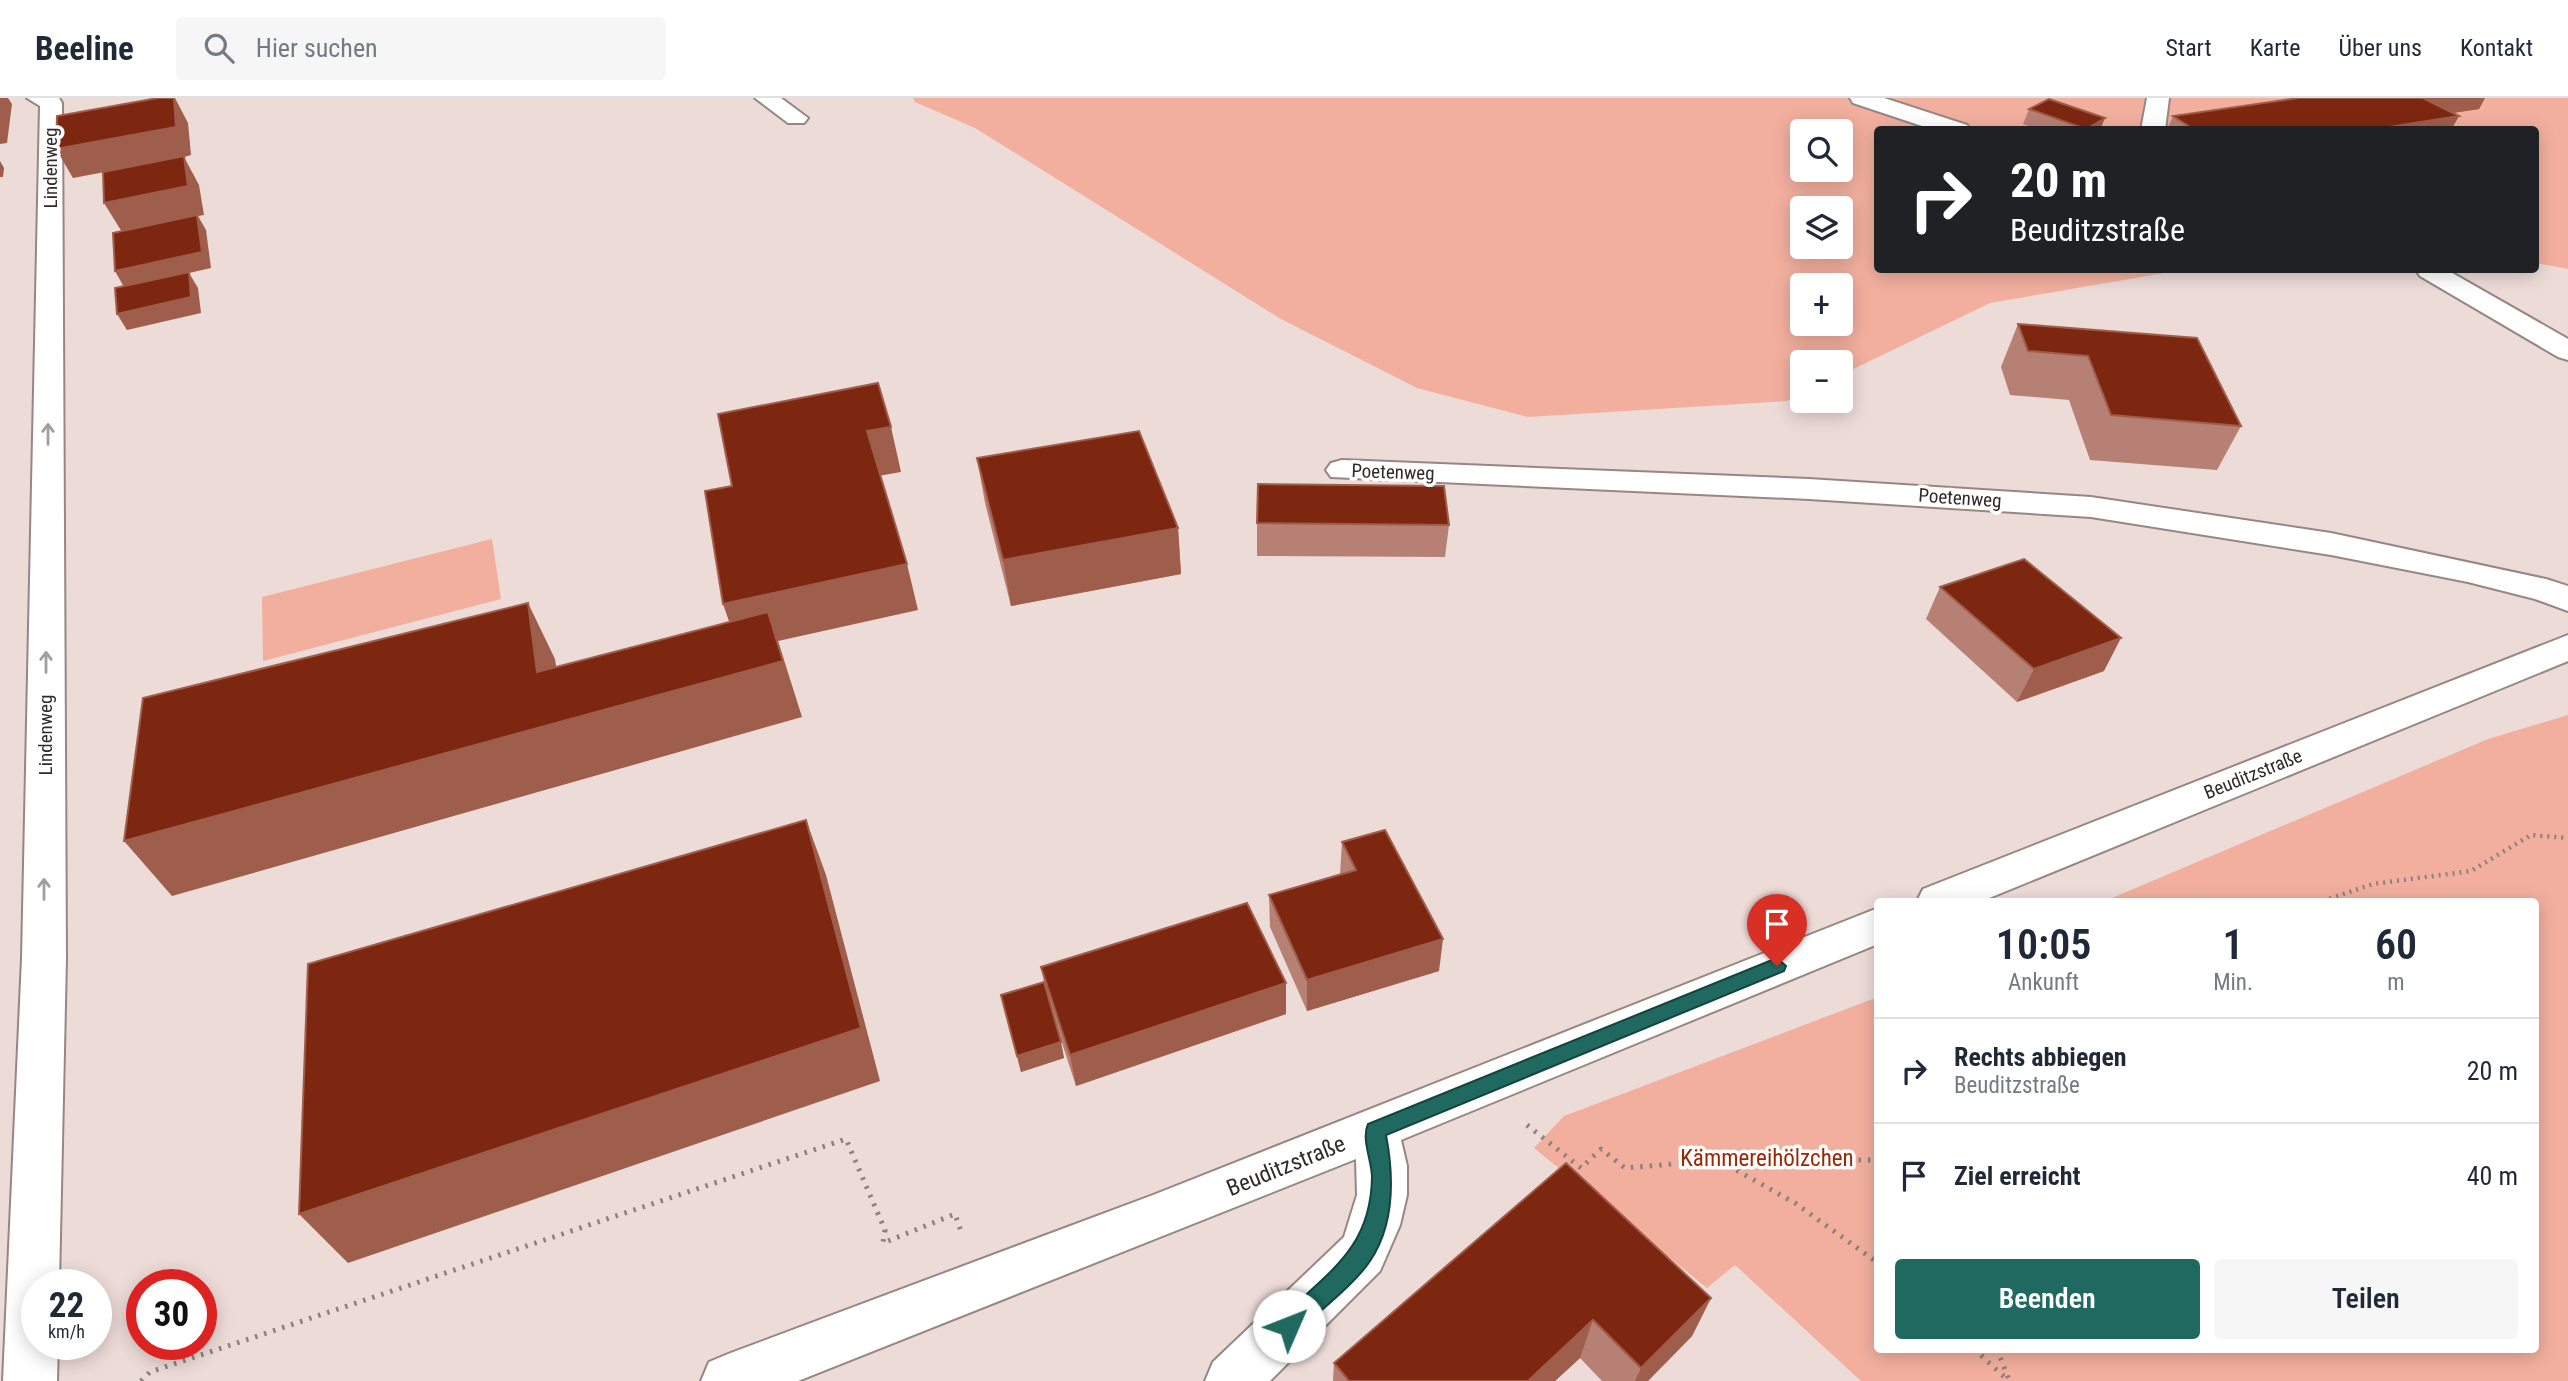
<!DOCTYPE html>
<html lang="de">
<meta charset="utf-8">
<style>
:root{--surface:#fff;--page:#f6f6f7;--text:#1f2937;--muted:#747a83;--line:#e0e1e3;--accent:#1f6961}
body{margin:0;font-family:"Roboto Condensed",sans-serif;background:var(--page);color:var(--text);height:100vh;display:flex;flex-direction:column;font-size:26px;white-space:nowrap}
*{box-sizing:border-box;margin:0}
p{font-size:23px;color:var(--muted)}
.icon{flex:none;width:38px;height:38px;fill:none;stroke:currentColor;stroke-width:2;stroke-linecap:round;stroke-linejoin:round}
.map{position:relative;flex:1;overflow:hidden}
.panel{position:absolute;left:1874px;top:800px;width:665px;height:455px;display:flex;flex-direction:column;background:var(--surface);border-radius:7px;box-shadow:0 4px 18px #0003}
.panel>*{flex:none}
.banner{position:absolute;left:1874px;top:28px;width:665px;height:147px;border-radius:7px;box-shadow:0 4px 18px #0003;background:#202124;color:#fff;overflow:hidden}
.fabs{position:absolute;left:1790px;top:21px;display:grid;gap:14px}
.fabs a{display:grid;place-items:center;width:63px;height:63px;border-radius:7px;background:var(--surface);box-shadow:0 4px 18px #0003;font-size:35px}
.speed{position:absolute;left:21px;top:1171px;display:flex;gap:14px;font-size:35px;font-weight:700;text-align:center}
.speed>*{display:grid;place-content:center;width:91px;height:91px;border-radius:50%;background:var(--surface);box-shadow:0 4px 18px #0003;line-height:1}
.speed small{font-size:18px;font-weight:400}
.speed .limit{border:10px solid #d22;background:#fff;color:#111}
.pin{position:absolute;display:grid;place-items:center;width:60px;height:60px;color:#fff;margin:-72px -30px;border-radius:50% 50% 50% 0;rotate:-45deg;box-shadow:0 0 7px #0007}
.pin .icon{rotate:45deg}
.me{position:absolute;width:77px;margin:-38px;rotate:46deg;stroke-linejoin:round;filter:drop-shadow(0 0 5px #0008)}
.turn{display:flex;align-items:center;gap:24px;height:147px;padding:0 21px;font-size:32px}
.turn .icon{width:91px;height:91px;stroke-width:2.5}
.turn b{display:block;font-size:49px;line-height:60px}
.eta{display:flex;justify-content:space-evenly;align-items:center;height:119px;text-align:center}
.eta b{font-size:42px;font-weight:600;line-height:49px}
.action{display:flex;gap:14px;margin-top:auto;padding:14px 21px}
.action a{flex:1;height:80px;border-radius:7px;background:var(--accent);color:#fff;font-size:28px;font-weight:600;line-height:80px;text-align:center}
.action a+a{background:var(--page);color:var(--text)}
ul{padding:0;list-style:none}
li{display:flex;align-items:center;gap:21px;height:105px;padding:0 21px;border-top:2px solid var(--line)}
li div{flex:1}
li b{display:block;font-size:26px}
li em{font-style:normal}
header{display:flex;align-items:center;gap:42px;box-sizing:border-box;height:98px;padding:0 35px;background:var(--surface);border-bottom:2px solid var(--line)}
header strong{font-size:33px}
nav{display:flex;gap:38px;margin-inline-start:auto;font-size:24px}
.search{width:490px;height:63px;background:var(--page);display:flex;align-items:center;gap:18px;box-sizing:border-box;padding:0 24px;border-radius:7px;color:var(--muted);font-size:26px}
.map>svg:first-child{display:block}
.green{fill:#f2af9e;fill-rule:evenodd}
.lines{fill:none;stroke-linecap:round;stroke-linejoin:round}
.street-casing{stroke:#978782;stroke-width:4}
.path-far1{stroke:#8d817e;stroke-width:4.5;stroke-dasharray:2 5;stroke-linecap:butt}
.path{stroke:#8d817e;stroke-width:5;stroke-dasharray:2.5 7;stroke-linecap:butt}
.street{fill:#fff;fill-rule:evenodd}
.wall{fill:#b68174}
.shaded-wall{fill:#9f5d4c}
.building{fill:#7e2710;stroke:#9f5d4c;stroke-width:2}
.oneway{stroke:#a29f9e}
.route{fill:#1f6961;stroke:#14443f;stroke-width:2}
.labels{text-anchor:middle;dominant-baseline:central;stroke-width:7;stroke-linejoin:round;paint-order:stroke}
.street-label{font-size:19px;fill:#302a28;stroke:#fff}
.near-park-label{font-size:23px;fill:#992805;stroke:#fff}
.near-street-label{font-size:23px;fill:#302a28;stroke:#fff}
</style>
<header>
<strong>Beeline</strong>
<div class="search"><svg class="icon" aria-label="search" viewBox="0 0 24 24"><circle cx="10" cy="10" r="6"/><path d="M15 15l6 6"/></svg>Hier suchen</div>
<nav><a>Start</a><a>Karte</a><a>Über uns</a><a>Kontakt</a></nav>
</header>
<div class="map">
<svg width="2568" height="1283" viewBox="0 0 2568 1283">
<rect width="100%" height="100%" fill="#eddbd7"/>
<path class="green" d="M 913,0 L 2568,0 L 2568,171 L 2536,165 L 2536,32 L 1878,32 L 1878,172 L 2182,172 L 1990,205 L 1841,277 L 1841,264 L 1802,264 L 1802,295 L 1787,303 L 1528,319 L 1417,290 L 1281,221 L 975,30 L 915,4 ZM 1802,33 L 1841,33 L 1841,72 L 1802,72 ZM 1802,110 L 1841,110 L 1841,149 L 1802,149 ZM 1802,187 L 1841,187 L 1841,226 L 1802,226 Z
M 492,441 L 501,501 L 263,563 L 262,499 Z
M 2568,617 L 2568,1283 L 1861,1283 L 1735,1167 L 1707,1190 L 1534,1050 L 1564,1018 L 1878,899 L 1878,1251 L 2536,1251 L 2536,803 L 2105,803 L 2488,641 Z"/>
<g class="lines">
<defs>
<path id="street" d="M 27,0 L 59,0 L 62,5 L 66,860 L 59,1186 L 37,1186 L 37,1246 L 58,1246 L 57,1283 L 3,1283 L 22,860 L 40,8 Z
M 755,0 L 781,0 L 808,20 L 804,25 L 788,25 Z
M 1850,0 L 1884,0 L 1967,27 L 1970,32 L 1934,32 L 1853,5 Z
M 2147,0 L 2169,0 L 2165,32 L 2141,32 Z
M 2416,172 L 2447,172 L 2568,241 L 2568,262 L 2558,259 L 2420,178 Z
M 1342,362 L 1809,381 L 2091,399 L 2331,435 L 2546,481 L 2568,488 L 2568,513 L 2535,501 L 2468,484 L 2331,457 L 2091,419 L 1809,401 L 1331,379 L 1326,372 L 1331,365 Z
M 2568,537 L 2568,563 L 1982,803 L 1917,803 L 1923,791 Z
M 1878,810 L 1878,846 L 1401,1042 L 1407,1068 L 1407,1097 L 1400,1127 L 1380,1173 L 1270,1283 L 1205,1283 L 1213,1264 L 1344,1139 L 1357,1097 L 1356,1061 L 798,1283 L 701,1283 L 709,1264 L 728,1256 L 1153,1097 Z"/>
</defs>
<use href="#street" class="street-casing"/>
<path class="path-far1" d="M 2323,803 L 2373,786 L 2471,773 L 2531,737 L 2568,740"/>
<path class="path" d="M 1527,1027 L 1581,1070 L 1601,1051 L 1625,1070 L 1720,1062 L 1878,1062
M 1720,1063 L 1795,1105 L 1878,1165
M 1974,1251 L 2009,1283
M 1997,1251 L 2009,1282
M 141,1283 L 150,1274 L 846,1041 L 885,1132 L 883,1145 L 955,1116 L 962,1136"/>
<use href="#street" class="street"/>
</g>
<path class="wall" d="M 2299,0 L 2485,0 L 2479,11 L 2452,15 L 2459,18 L 2451,32 L 2167,32 L 2173,18 Z
M 2029,11 L 2100,32 L 2040,32 L 2023,26 Z
M 2018,226 L 2241,328 L 2217,372 L 2090,362 L 2069,302 L 2010,297 L 2001,269 Z
M 977,360 L 1178,430 L 1181,476 L 1011,508 L 985,405 Z
M 1257,425 L 1449,427 L 1445,459 L 1257,458 Z
M 1940,489 L 2104,573 L 2017,604 L 1926,521 Z
M 1342,744 L 1439,873 L 1307,913 L 1270,829 L 1269,797 L 1340,776 Z
M 1041,869 L 1286,885 L 1286,916 L 1076,988 L 1058,933 L 1064,960 L 1021,974 L 1001,897 L 1044,884 Z
M 1711,1200 L 1692,1238 L 1648,1283 L 1602,1283 L 1580,1260 L 1555,1283 L 1333,1283 L 1334,1265 Z"/>
<path class="shaded-wall" d="M 0,0 L 8,0 L 12,6 L 7,45 L 0,46 Z
M 174,0 L 175,0 L 188,25 L 191,57 L 184,59 L 199,87 L 204,117 L 198,118 L 206,132 L 211,170 L 189,175 L 198,190 L 201,215 L 127,232 L 117,216 L 124,189 L 115,173 L 122,134 L 104,105 L 184,59 L 73,80 L 56,51 Z
M 2420,0 L 2485,0 L 2479,11 L 2408,22 Z
M 2459,18 L 2451,32 L 2370,32 Z
M 2105,20 L 2100,32 L 2085,32 L 2086,31 Z
M 0,63 L 4,70 L 3,79 L 0,79 Z
M 891,329 L 901,374 L 878,378 L 867,333 Z
M 1178,430 L 1181,476 L 1011,508 L 1003,462 Z
M 907,466 L 918,512 L 778,543 L 802,619 L 172,798 L 124,743 L 537,574 L 528,505 L 555,561 L 564,623 L 739,552 L 723,506 Z
M 2121,540 L 2104,573 L 2017,604 L 2034,571 Z
M 806,722 L 826,777 L 880,983 L 348,1165 L 299,1116 Z
M 1443,841 L 1439,873 L 1307,913 L 1307,882 Z
M 1286,885 L 1286,916 L 1076,988 L 1070,957 Z
M 1061,944 L 1064,960 L 1021,974 L 1017,958 Z
M 1711,1200 L 1692,1238 L 1648,1283 L 1635,1283 L 1641,1270 Z
M 1593,1222 L 1580,1260 L 1555,1283 L 1528,1283 Z"/>
<path class="building" d="M 158,0 L 174,0 L 176,29 L 56,51 L 57,18 Z
M 2299,0 L 2423,0 L 2459,18 L 2370,32 L 2195,32 L 2173,18 Z
M 2049,1 L 2105,20 L 2086,31 L 2029,11 Z
M 184,58 L 188,88 L 104,105 L 103,74 Z
M 197,117 L 202,154 L 115,173 L 113,135 Z
M 189,174 L 191,199 L 117,216 L 115,190 Z
M 2018,226 L 2197,240 L 2241,328 L 2111,317 L 2088,258 L 2028,253 Z
M 878,285 L 891,329 L 867,333 L 907,466 L 723,506 L 705,393 L 732,388 L 718,316 Z
M 1139,333 L 1178,430 L 1003,462 L 977,360 Z
M 1258,386 L 1444,388 L 1449,427 L 1257,425 Z
M 2024,461 L 2121,540 L 2034,571 L 1940,489 Z
M 528,505 L 537,574 L 768,514 L 783,563 L 124,743 L 143,600 Z
M 806,722 L 861,930 L 299,1116 L 308,866 Z
M 1385,732 L 1443,841 L 1307,882 L 1269,797 L 1356,772 L 1342,744 Z
M 1247,805 L 1286,885 L 1070,957 L 1041,869 Z
M 1044,884 L 1061,944 L 1017,958 L 1001,897 Z
M 1566,1065 L 1711,1200 L 1641,1270 L 1593,1222 L 1528,1283 L 1349,1283 L 1334,1265 Z"/>
<defs><path id="oneway-shaft" d="M-6 0H5M1.5-3L5.5 0L1.5 3" fill="none" stroke-width="1.6" stroke-linecap="round" stroke-linejoin="round" transform="scale(1.75)"/></defs>
<g class="oneway">
<use href="#oneway-shaft" transform="translate(48 336) rotate(-90)"/>
<use href="#oneway-shaft" transform="translate(46 564) rotate(-90)"/>
<use href="#oneway-shaft" transform="translate(44 791) rotate(-90)"/>
</g>
<path class="route" d="M 1777,860 L 1786,868 L 1784,873 L 1386,1037 C 1394,1079 1395,1126 1370,1163 C 1355,1186 1317,1215 1296,1235 L 1289,1238 L 1281,1235 L 1278,1228 L 1281,1220 C 1328,1174 1371,1151 1372,1079 C 1372,1063 1361,1041 1368,1026 Z"/>
<g class="labels">
<g class="street-label">
<text transform="translate(50 70) rotate(-90)">Lindenweg</text>
<text transform="translate(1393 374) rotate(2)">Poetenweg</text>
<text transform="translate(1960 400) rotate(4)">Poetenweg</text>
<text transform="translate(45 637) rotate(-90)">Lindenweg</text>
<text transform="translate(2253 676) rotate(-22)">Beuditzstraße</text>
</g>
<g class="near-park-label">
<text x="1767" y="1060">Kämmereihölzchen</text>
</g>
<g class="near-street-label">
<text transform="translate(1286 1068) rotate(-22)">Beuditzstraße</text>
</g>
</g>
</svg>
<div class="fabs">
<a><svg class="icon" aria-label="search" viewBox="0 0 24 24"><circle cx="10" cy="10" r="6"/><path d="M15 15l6 6"/></svg></a>
<a><svg class="icon" aria-label="layers" viewBox="0 0 24 24"><path d="M12 4l9 5-9 5-9-5zM3 14l9 5 9-5"/></svg></a>
<a>+</a>
<a>−</a>
</div>
<div class="speed"><div>22<small>km/h</small></div><div class="limit">30</div></div>
<div class="pin" style="left:1777px;top:868px;background:#d93025"><svg class="icon" aria-label="arrive" viewBox="0 0 24 24"><path d="M6 21V4h12l-3 4 3 4H6"/></svg></div>
<svg class="me" style="left:1289px;top:1228px" viewBox="-20 -20 40 40"><circle r="19" fill="#fff"/><path d="M0-13L10 11 0 6-10 11z" fill="#1f6961"/></svg>
<div class="banner">
<div class="turn"><svg class="icon" aria-label="right" viewBox="0 0 24 24"><path d="M7 20v-9h11M14 6l5 5-5 5"/></svg><div><b>20 m</b>Beuditzstraße</div></div>
</div>
<section class="panel">
<div class="eta">
<div><b>10:05</b><p>Ankunft</p></div>
<div><b>1</b><p>Min.</p></div>
<div><b>60</b><p>m</p></div>
</div>
<ul>
<li><svg class="icon" aria-label="right" viewBox="0 0 24 24"><path d="M7 20v-9h11M14 6l5 5-5 5"/></svg><div><b>Rechts abbiegen</b><p>Beuditzstraße</p></div><em>20 m</em></li>
<li><svg class="icon" aria-label="arrive" viewBox="0 0 24 24"><path d="M6 21V4h12l-3 4 3 4H6"/></svg><div><b>Ziel erreicht</b></div><em>40 m</em></li>
</ul>
<div class="action"><a>Beenden</a><a>Teilen</a></div>
</section>
</div>
